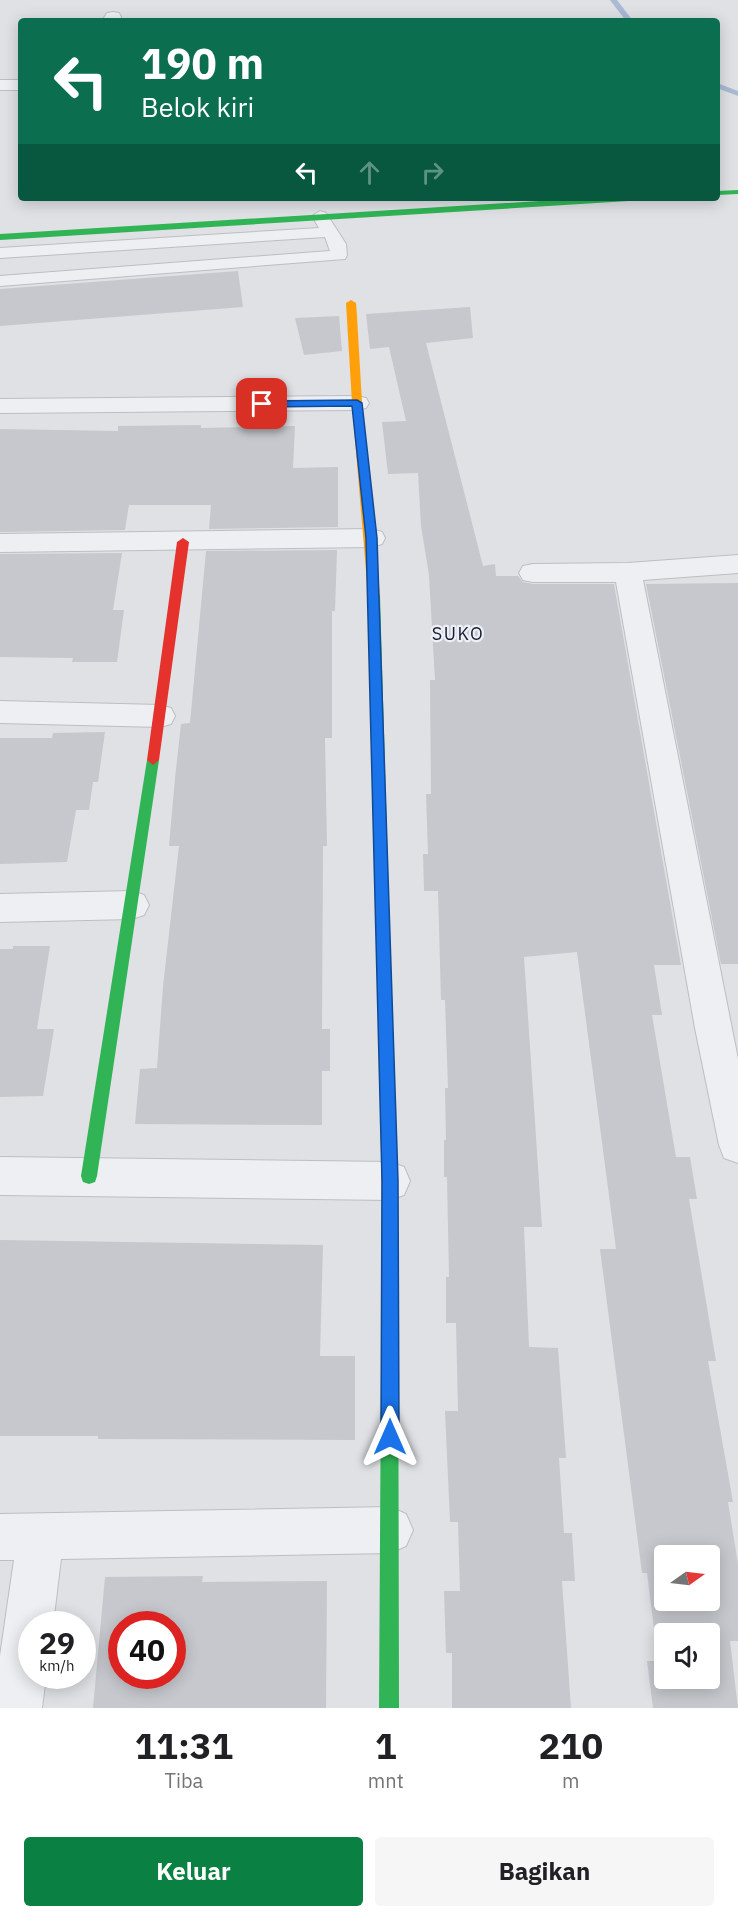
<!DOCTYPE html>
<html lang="id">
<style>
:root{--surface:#fff;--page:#f6f6f6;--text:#202124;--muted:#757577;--accent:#0b8043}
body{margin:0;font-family:"IBM Plex Sans",sans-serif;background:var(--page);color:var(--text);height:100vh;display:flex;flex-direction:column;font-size:22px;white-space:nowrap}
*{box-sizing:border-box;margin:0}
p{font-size:20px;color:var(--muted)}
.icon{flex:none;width:33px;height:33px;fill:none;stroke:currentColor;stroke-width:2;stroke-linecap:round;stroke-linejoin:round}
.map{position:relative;height:1708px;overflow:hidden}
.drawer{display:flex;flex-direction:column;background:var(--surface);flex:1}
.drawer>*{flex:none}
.top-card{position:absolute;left:18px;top:18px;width:702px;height:183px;border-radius:6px;box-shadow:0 3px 15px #0003;background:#0b6e4f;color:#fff;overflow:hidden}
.needle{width:39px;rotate:76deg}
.tools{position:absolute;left:654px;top:1545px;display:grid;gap:12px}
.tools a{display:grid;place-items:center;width:66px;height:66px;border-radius:6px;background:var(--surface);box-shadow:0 3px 15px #0003;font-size:30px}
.speed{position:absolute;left:18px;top:1611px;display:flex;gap:12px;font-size:30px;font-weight:700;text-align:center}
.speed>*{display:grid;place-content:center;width:78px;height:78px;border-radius:50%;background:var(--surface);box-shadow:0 3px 15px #0003;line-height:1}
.speed small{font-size:15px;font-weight:400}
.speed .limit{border:9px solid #d22;background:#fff;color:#111}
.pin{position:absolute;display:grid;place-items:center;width:51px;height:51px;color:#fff;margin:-26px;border-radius:12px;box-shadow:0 3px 9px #0006}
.me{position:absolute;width:66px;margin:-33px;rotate:0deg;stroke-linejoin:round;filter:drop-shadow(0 0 4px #0008)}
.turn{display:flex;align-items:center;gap:21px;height:126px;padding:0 24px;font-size:27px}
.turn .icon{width:78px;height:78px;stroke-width:2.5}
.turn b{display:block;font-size:42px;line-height:51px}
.lanes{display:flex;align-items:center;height:57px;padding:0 24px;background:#0003;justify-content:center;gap:30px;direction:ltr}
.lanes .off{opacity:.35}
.eta{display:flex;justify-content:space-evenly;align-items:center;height:102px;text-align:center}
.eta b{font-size:36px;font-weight:700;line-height:42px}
.action{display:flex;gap:12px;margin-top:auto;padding:12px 24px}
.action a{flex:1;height:69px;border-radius:6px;background:var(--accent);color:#fff;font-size:24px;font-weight:700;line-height:69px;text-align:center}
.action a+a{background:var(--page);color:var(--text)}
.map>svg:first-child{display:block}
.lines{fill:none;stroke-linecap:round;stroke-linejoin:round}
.stream{fill:#aab9d4;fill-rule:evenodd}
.building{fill:#c6c8cd;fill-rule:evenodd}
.lane-casing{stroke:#bcbec3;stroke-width:2}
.street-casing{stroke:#bcbec3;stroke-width:2}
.lane{fill:#eeeff2;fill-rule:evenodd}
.street{fill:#eeeff2;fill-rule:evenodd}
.fast{fill:#30b455;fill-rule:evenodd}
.slow{fill:#ff9f0a;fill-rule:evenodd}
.jam{fill:#e5322d;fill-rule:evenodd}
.route{fill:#1a73e8;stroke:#114b97;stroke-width:1.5}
.labels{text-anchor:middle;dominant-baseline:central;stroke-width:4.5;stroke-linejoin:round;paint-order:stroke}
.quarter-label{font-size:18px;letter-spacing:1.5px;fill:#171d30;stroke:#eceff6}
</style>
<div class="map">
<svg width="738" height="1708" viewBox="0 0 738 1708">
<rect width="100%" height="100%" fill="#dfe1e5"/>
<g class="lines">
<path class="stream" d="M 610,0 L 617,0 L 633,21 L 626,21 Z
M 717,83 L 738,91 L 738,96 L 717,88 Z"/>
</g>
<path class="building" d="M 238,271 L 243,307 L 0,326 L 0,289 Z
M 470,307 L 473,338 L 426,343 L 483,566 L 495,564 L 496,576 L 518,576 L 523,582 L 533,584 L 614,584 L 681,965 L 654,965 L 662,1015 L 652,1015 L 676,1157 L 690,1157 L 697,1199 L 689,1199 L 716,1361 L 708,1361 L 733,1502 L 728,1502 L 738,1564 L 738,1641 L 730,1641 L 738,1708 L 653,1708 L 647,1661 L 658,1661 L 647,1573 L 642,1573 L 600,1249 L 616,1249 L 577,952 L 524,957 L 542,1227 L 524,1227 L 529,1347 L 558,1348 L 566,1458 L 559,1458 L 564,1533 L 572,1533 L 575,1581 L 562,1581 L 571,1708 L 452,1708 L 452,1653 L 446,1653 L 444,1591 L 460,1591 L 458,1522 L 450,1522 L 445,1411 L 458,1411 L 456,1323 L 446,1323 L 446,1277 L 449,1277 L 447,1177 L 444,1177 L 444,1140 L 446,1140 L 445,1088 L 448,1088 L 445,1000 L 441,1000 L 438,891 L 424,891 L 423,854 L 428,854 L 426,794 L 431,794 L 430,680 L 435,680 L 429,575 L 421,526 L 418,473 L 388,474 L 382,422 L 406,421 L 389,347 L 370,349 L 366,314 ZM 664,1556 L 710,1556 L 710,1600 L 664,1600 ZM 664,1634 L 710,1634 L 710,1678 L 664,1678 Z
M 339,316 L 342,351 L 304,355 L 295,318 Z
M 201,425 L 201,428 L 295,426 L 293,468 L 338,467 L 338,527 L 209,529 L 211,505 L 129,505 L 125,530 L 0,532 L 0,429 L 118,431 L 118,426 Z
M 337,550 L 335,611 L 332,611 L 332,738 L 325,738 L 327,846 L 323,846 L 322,1029 L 330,1029 L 330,1071 L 322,1071 L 322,1125 L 135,1124 L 140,1069 L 157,1068 L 163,986 L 179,846 L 169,846 L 175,778 L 181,724 L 190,723 L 206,551 Z
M 122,553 L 113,610 L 124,610 L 117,662 L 72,662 L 73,658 L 0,657 L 0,554 Z
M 738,583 L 738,964 L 721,964 L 646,584 Z
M 105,732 L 98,782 L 93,782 L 89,810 L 76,810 L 67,862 L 0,864 L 0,738 L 52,738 L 53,733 Z
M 13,946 L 50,946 L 37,1029 L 54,1029 L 43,1096 L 0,1097 L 0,949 L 13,949 Z
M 0,1240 L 323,1245 L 320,1356 L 355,1356 L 355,1440 L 98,1439 L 98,1436 L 0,1436 Z
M 203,1576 L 202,1582 L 327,1581 L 326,1708 L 93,1708 L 105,1577 ZM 122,1624 L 172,1624 L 172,1676 L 122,1676 Z"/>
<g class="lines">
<defs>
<path id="lane" d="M 320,211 L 326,213 L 346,244 L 347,255 L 345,259 L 0,286 L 0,276 L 330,251 L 325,237 L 0,258 L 0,248 L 319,228 L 312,216 Z"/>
<path id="street" d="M 113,12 L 119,13 L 121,17 L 120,21 L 102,21 L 107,13 Z
M 0,80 L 21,80 L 21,90 L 0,90 Z
M 357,396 L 366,398 L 369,403 L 366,408 L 357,410 L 0,413 L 0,399 Z
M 372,529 L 382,532 L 385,538 L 382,544 L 372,547 L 0,552 L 0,534 Z
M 738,555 L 738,573 L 643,580 L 738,1059 L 738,1163 L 724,1158 L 719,1145 L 695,1028 L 616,582 L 533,582 L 523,580 L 519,573 L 523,566 L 533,564 L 628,563 Z
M 0,701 L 160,705 L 171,708 L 175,716 L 171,724 L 160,727 L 0,723 Z
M 132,891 L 144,895 L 149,905 L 144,915 L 132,919 L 0,922 L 0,894 Z
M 0,1157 L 390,1162 L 404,1167 L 410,1181 L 404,1195 L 390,1200 L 0,1195 Z
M 390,1507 L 406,1514 L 413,1530 L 406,1546 L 390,1553 L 61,1559 L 53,1624 L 32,1624 L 32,1676 L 46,1676 L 42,1708 L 0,1708 L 0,1656 L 14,1560 L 0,1560 L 0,1514 Z"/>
</defs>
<use href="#lane" class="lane-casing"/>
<use href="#street" class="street-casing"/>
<use href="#lane" class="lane"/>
<use href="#street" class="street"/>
<path class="fast" d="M 738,190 L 738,194 L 717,195 L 717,191 Z
M 588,198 L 633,198 L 629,201 L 0,240 L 0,234 Z
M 374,591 L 380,595 L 393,1045 L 391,1050 L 386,1052 L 381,1050 L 379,1045 L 368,595 Z
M 153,755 L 159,760 L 97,1176 L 95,1182 L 89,1184 L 83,1182 L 81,1176 L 147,760 Z
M 390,1196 L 396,1198 L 398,1204 L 399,1708 L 379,1708 L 382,1204 L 384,1198 Z"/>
<path class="slow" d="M 351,300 L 356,303 L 357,316 L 362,403 L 380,595 L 374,599 L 368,595 L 352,403 L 346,303 Z"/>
<path class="jam" d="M 183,538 L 189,542 L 159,760 L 153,765 L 147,760 L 177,542 Z
M 386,1038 L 391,1040 L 393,1045 L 398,1204 L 396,1210 L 390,1212 L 384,1210 L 382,1204 L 379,1045 L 381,1040 Z"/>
</g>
<path class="route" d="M 357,400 L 362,403 L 377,538 L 398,1180 L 399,1437 L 397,1443 L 390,1446 L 384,1443 L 381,1437 L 382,1180 L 366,538 L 352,406 L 262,407 L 257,404 L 262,401 Z"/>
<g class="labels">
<g class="quarter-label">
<text x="458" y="633">SUKO</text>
</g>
</g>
</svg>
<div class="tools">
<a><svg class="needle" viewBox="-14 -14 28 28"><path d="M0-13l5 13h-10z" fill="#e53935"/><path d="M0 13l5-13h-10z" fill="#757577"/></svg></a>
<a><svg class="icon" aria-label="sound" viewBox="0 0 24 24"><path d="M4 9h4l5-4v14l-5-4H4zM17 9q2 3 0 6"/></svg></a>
</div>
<div class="speed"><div>29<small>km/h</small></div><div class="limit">40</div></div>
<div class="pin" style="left:262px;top:404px;background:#d93025"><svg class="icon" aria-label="arrive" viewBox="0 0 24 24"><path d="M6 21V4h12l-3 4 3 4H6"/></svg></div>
<svg class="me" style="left:390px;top:1437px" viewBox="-20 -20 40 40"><path d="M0-17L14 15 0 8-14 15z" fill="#1a73e8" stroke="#fff" stroke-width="4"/></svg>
<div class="top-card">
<div class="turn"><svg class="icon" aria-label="left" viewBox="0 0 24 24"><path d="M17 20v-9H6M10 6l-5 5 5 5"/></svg><div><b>190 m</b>Belok kiri</div></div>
<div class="lanes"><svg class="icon" aria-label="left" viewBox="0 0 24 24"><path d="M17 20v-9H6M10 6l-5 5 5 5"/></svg><svg class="icon off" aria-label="ahead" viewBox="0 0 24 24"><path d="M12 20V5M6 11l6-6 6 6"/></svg><svg class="icon off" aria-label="right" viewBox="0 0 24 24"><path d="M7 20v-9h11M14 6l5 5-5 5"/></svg></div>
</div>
</div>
<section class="drawer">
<div class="eta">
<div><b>11:31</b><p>Tiba</p></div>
<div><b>1</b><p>mnt</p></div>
<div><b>210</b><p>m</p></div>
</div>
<div class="action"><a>Keluar</a><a>Bagikan</a></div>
</section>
